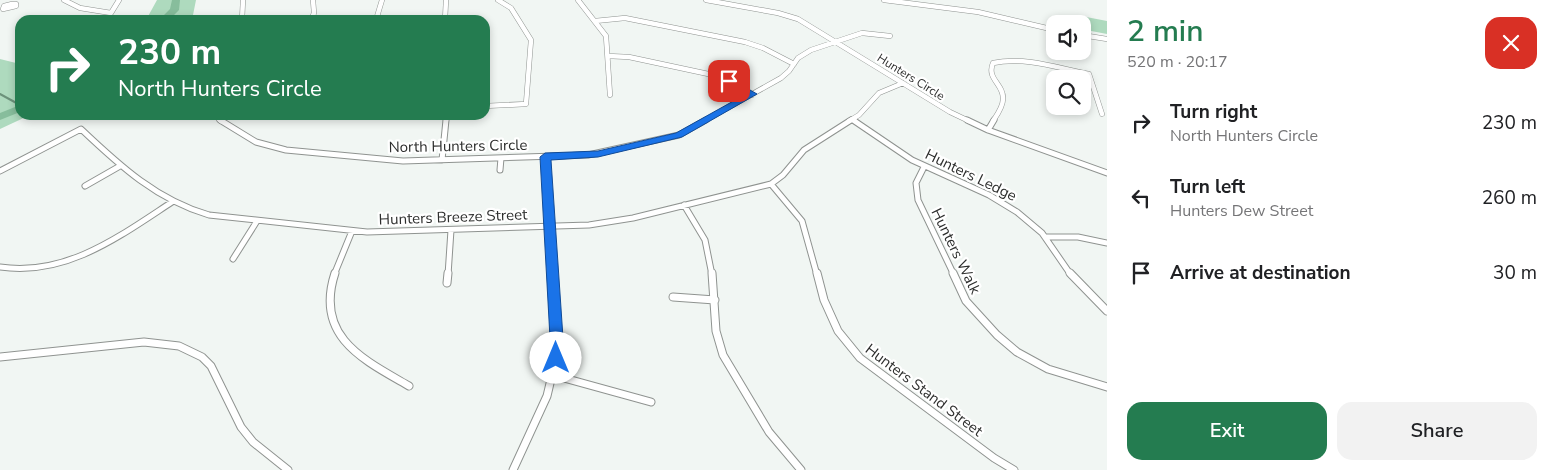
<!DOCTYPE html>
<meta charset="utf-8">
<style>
:root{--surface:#fff;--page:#f2f2f2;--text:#202124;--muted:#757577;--accent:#247c50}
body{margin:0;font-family:"Nunito Sans",sans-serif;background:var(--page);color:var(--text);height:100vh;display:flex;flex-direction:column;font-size:19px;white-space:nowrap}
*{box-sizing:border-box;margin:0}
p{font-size:16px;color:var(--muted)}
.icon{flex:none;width:28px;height:28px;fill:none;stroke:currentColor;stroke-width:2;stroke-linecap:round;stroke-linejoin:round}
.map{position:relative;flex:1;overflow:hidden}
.side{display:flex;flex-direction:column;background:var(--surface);width:450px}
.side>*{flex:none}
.top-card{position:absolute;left:15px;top:15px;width:475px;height:105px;border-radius:15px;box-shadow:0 2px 8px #0003;background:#247c50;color:#fff;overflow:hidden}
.buttons{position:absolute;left:1046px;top:15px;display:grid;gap:10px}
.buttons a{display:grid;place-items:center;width:45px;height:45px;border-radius:10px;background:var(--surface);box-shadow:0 2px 8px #0003;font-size:25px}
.pin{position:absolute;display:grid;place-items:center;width:42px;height:42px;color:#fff;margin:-21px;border-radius:10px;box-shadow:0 2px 8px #0006}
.me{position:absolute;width:55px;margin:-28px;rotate:0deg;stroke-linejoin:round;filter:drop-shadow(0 0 4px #0008)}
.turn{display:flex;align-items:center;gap:18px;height:105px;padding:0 20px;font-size:22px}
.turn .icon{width:65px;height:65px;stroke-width:2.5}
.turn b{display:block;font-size:35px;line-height:42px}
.round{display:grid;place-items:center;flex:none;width:52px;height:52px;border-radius:15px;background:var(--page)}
.summary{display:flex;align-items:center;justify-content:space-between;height:85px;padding:0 20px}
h1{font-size:30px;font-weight:600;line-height:38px;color:var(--accent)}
.primary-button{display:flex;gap:10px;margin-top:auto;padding:10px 20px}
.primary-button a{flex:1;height:58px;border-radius:15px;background:var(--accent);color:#fff;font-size:20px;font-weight:600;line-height:58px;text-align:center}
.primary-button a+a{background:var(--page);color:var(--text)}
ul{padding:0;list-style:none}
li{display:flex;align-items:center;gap:15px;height:75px;padding:0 20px}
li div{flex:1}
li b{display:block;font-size:19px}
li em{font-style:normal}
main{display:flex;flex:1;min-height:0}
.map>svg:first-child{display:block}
.green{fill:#aedabe}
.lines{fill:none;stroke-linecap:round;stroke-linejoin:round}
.stream{stroke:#6c927b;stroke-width:2}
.river{fill:#87bd9c;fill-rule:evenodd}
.minor-far2-casing{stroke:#8f9390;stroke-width:5.5}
.minor-far1-casing{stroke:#8f9390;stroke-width:7}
.minor-casing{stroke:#8f9390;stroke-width:9}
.minor-far2{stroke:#fff;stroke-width:4.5}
.minor-far1{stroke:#fff;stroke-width:5}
.minor{stroke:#fff;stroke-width:7}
.route{fill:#1a73e8;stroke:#114b97}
.labels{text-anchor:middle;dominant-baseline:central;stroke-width:4.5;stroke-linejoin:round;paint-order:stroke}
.far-street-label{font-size:12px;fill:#2d2e2d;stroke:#fff}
.street-label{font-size:15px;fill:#2d2e2d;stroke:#fff}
</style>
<main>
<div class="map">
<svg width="1107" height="470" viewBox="0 0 1107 470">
<rect width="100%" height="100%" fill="#f1f6f3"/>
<path class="green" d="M 157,0 L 196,0 L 192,20 L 146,20 Z
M 1081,16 L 1107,21 L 1107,34 L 1086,30 Z
M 0,59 L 20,64 L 20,115 L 30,115 L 0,129 Z"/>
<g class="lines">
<path class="stream" d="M 0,94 L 20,105"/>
<path class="river" d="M 172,0 L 180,0 L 179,10 L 169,20 L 159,20 L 170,9 Z
M 20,105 L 20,112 L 0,120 L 0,113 Z"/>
<defs>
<path id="minor-far2" d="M 64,0 L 80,8 L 111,13 L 119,0
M 578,0 L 606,36 L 610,95
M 706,0 L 778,13 L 798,19 L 950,112 L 969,121
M 884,0 L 978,12 L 1055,30
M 12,4 L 16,4 L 16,6 L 3,9 L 4,6 Z
M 242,20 L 243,0
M 311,20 L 314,13 L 313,0
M 376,20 L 382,0
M 445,20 L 446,0
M 595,21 L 625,18 L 745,42 L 763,48 L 794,64
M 1082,35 L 1107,39
M 608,56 L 629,57 L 713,75 L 729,81 L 752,95
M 485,106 L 526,104 L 531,40 L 511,8 L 498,0
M 214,115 L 221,121
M 852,119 L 855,121
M 446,121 L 447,115
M 704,121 L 781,78 L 789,71 L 798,58 L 811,50 L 862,33 L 890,36
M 849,121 L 859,115 L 879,93 L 903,83
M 993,121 C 997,115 1003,107 1003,99 C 1004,84 986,79 993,63 C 1024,56 1058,68 1089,74 L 1102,114"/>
<path id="minor-far1" d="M 220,120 L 256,142 L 286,150 L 403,161 L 588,155 L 679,135 L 706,120
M 853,120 L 912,160 L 989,195 L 1017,212 L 1042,233 L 1071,275
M 967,120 L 988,130 L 1107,173
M 988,130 L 994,120
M 545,157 L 551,275
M 442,160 L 446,120
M 924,167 L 916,183 L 918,200 L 954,275
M 500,170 L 501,158
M 0,171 L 81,129 C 120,166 157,200 209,215 L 367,232 L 589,225 L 633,218 L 771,184 L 783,175 L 804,150 L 851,120
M 771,184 L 802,221 L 817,275
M 85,186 L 120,166
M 684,205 L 705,240 L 712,275
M 1045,237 L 1078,237 L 1107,243
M 233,259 L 257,221
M 0,267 C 66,277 120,236 172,202
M 334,275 L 352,231
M 448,275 L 451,230"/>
<path id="minor" d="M 335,273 C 314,337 364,360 409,386
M 712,273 L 716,331 L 723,355 L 769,432 L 801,470
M 817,273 L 824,300 L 838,331 L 860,358 L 994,458 L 1014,470
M 953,273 L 966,301 L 997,335 L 1017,352 L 1048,369 L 1107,387
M 1070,273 L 1107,311
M 447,283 L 448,273
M 673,297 L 715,300
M 0,357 L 144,342 L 179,346 L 202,357 L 211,366 L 241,427 L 253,442 L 288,470
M 553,375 L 651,402
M 513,470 L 547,396 L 556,358 L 551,273"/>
</defs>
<use href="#minor-far2" class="minor-far2-casing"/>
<use href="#minor-far1" class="minor-far1-casing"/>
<use href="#minor" class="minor-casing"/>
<use href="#minor-far2" class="minor-far2"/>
<use href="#minor-far1" class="minor-far1"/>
<use href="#minor" class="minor"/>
</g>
<path class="route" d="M 729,78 L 757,94 L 682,137 L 598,157 L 551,160 L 563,338 L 563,358 L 561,362 L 556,364 L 551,362 L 549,358 L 550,338 L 540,157 L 545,153 L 598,151 L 676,133 L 746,94 L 726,83 L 724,81 Z"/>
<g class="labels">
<g class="far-street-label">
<text transform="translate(911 77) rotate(32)">Hunters Circle</text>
</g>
<g class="street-label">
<text transform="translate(458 146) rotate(-1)">North Hunters Circle</text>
<text transform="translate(971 175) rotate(26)">Hunters Ledge</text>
<text transform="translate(453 217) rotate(-2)">Hunters Breeze Street</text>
<text transform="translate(956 251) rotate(64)">Hunters Walk</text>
<text transform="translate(924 390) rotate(37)">Hunters Stand Street</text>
</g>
</g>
</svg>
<div class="buttons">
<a><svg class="icon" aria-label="sound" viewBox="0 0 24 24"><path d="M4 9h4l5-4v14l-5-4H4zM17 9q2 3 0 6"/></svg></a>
<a><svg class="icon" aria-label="search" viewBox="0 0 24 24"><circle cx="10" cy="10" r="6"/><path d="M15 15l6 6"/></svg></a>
</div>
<div class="pin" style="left:729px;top:81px;background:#d93025"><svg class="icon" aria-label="arrive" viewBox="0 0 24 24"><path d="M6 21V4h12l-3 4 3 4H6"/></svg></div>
<svg class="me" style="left:556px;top:358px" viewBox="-20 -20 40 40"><circle r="19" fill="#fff"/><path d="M0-13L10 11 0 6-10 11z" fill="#1a73e8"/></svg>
<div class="top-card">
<div class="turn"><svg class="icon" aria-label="right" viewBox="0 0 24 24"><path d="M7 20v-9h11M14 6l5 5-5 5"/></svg><div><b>230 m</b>North Hunters Circle</div></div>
</div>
</div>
<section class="side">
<div class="summary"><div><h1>2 min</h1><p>520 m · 20:17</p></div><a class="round" style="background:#d93025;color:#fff"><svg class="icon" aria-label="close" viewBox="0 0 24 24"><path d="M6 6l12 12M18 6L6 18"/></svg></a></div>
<ul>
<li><svg class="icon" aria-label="right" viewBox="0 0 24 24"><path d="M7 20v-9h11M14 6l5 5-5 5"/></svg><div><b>Turn right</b><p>North Hunters Circle</p></div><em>230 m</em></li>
<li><svg class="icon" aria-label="left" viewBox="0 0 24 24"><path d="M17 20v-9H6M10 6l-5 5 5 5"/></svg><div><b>Turn left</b><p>Hunters Dew Street</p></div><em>260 m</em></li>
<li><svg class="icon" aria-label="arrive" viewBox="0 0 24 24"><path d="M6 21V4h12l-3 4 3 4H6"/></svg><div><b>Arrive at destination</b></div><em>30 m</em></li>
</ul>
<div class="primary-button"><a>Exit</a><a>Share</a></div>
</section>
</main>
